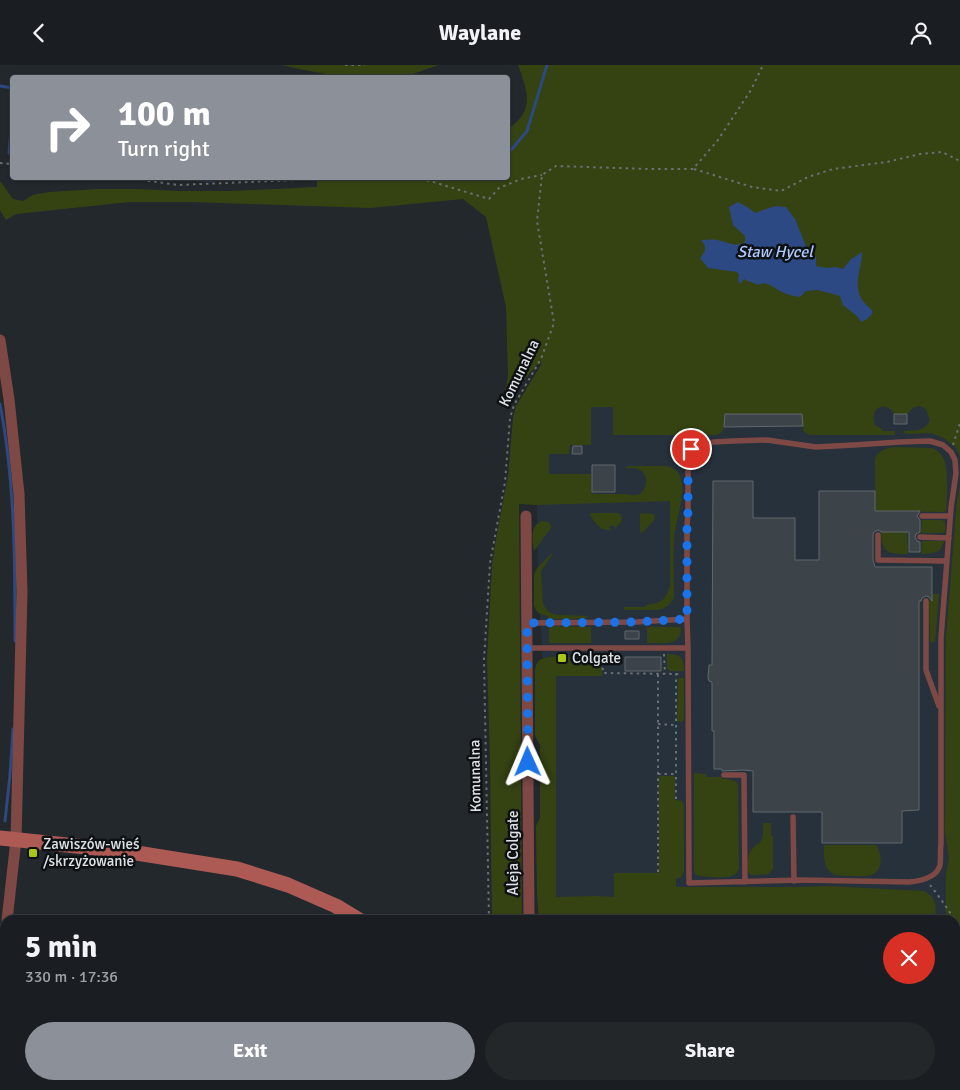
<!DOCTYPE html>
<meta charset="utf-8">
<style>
:root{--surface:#1a1e22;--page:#23272a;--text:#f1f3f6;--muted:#9fa2a5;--line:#383c40;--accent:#8c9099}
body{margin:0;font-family:Signika,sans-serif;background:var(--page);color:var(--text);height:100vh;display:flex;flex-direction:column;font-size:19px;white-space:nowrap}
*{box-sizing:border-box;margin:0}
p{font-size:16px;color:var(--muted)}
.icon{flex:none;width:28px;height:28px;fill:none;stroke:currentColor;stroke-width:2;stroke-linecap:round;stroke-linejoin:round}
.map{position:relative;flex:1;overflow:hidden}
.sheet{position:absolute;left:0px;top:850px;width:960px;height:175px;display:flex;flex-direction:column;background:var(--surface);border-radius:15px 15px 0 0;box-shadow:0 1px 4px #0004,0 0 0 1px var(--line)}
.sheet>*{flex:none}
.top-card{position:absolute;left:10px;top:10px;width:500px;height:105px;border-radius:5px;box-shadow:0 1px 4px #0004,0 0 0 1px var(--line);background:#8c9099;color:#fff;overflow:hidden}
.pin{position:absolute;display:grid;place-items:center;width:42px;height:42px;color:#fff;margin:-21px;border:2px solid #fff;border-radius:50%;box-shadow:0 1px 5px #0007}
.me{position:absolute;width:55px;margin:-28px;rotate:359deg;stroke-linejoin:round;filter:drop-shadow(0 0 4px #0008)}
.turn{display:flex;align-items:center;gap:18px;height:105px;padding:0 25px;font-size:22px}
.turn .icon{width:65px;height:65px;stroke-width:2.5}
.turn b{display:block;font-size:35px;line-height:42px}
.round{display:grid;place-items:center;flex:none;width:52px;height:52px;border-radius:26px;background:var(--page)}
.headline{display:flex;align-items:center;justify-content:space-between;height:85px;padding:0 25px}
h1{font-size:30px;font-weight:700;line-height:38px}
.cta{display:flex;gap:10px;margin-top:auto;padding:10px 25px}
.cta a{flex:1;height:58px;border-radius:30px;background:var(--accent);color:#fff;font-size:20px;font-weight:700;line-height:58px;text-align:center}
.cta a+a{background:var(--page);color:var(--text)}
header{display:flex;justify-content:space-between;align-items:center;height:65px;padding:0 25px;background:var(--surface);font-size:22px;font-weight:700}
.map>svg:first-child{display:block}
.built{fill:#26313b}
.green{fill:#354312}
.water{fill:#2c4983}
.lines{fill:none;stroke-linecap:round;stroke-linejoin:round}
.stream{stroke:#2c4983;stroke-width:3}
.building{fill:#3d4449;stroke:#61676d}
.path{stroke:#6b6f74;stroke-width:2;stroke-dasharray:2.5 4;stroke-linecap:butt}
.lane{stroke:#7e4945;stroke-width:5.5}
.street{stroke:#7e4945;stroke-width:11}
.secondary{stroke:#ae5a54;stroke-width:15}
.route{stroke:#1a73e8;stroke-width:9;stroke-dasharray:0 16.2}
.poi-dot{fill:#aac718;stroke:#0e1113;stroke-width:2}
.labels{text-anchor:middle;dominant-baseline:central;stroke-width:5;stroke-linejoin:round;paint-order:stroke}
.street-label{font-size:15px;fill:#dee1e5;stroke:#0e1113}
.poi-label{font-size:15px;fill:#dee1e5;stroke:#0e1113;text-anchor:start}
.water-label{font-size:16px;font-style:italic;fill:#adc9fe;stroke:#0e1113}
</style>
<header><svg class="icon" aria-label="back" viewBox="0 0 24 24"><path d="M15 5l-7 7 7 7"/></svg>Waylane<svg class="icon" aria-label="person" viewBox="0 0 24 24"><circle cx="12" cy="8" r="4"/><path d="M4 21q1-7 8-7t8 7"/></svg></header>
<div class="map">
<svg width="960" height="1025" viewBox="0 0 960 1025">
<rect width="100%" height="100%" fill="#23282d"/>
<path class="built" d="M 960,320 L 960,969 L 955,969 L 955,855 L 547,855 L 544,620 L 538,509 L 535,334 Z"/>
<path class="green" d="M 282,0 L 439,0 C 430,3 421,6 413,9 C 374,19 320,9 282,0 Z
M 518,0 L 960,0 L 960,391 L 956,383 L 944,373 L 930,368 L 907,369 L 904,368 L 904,366 C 914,365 923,367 929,357 C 930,348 924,337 913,343 C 912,344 908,348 907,349 L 894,349 C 885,334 869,344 875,360 L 882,364 L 883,366 L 896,366 L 894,370 L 810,370 L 806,368 L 803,366 L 803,351 L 802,349 L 725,349 C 724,358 726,367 717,370 L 613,370 L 613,342 L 591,342 L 591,380 L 570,380 L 569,389 L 549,389 L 549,409 L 591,409 L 592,429 L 627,429 C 651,438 654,396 626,404 L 626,402 L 628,401 L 667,401 C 674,403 679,407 681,413 C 686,433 675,455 674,475 C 673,494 674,514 674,533 L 668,541 L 659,545 L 624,545 L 624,542 L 646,542 L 646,540 C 661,538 666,535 670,521 L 670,436 L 536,440 L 519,439 L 522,855 L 492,855 L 490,694 L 487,595 L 492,500 L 496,474 L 508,411 L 513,353 L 516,341 L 541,300 L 541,295 L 502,342 L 508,311 L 506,242 L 486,152 L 463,134 L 370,143 L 192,137 L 130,137 L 16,149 L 6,155 L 0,145 L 0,116 L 13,134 L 23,136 L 33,130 L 49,127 L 98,124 L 137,124 L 180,126 L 230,126 L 317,122 L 317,112 L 508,112 L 508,64 C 535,46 528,27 518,0 Z
M 895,382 L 931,383 C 948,389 947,405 947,421 C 947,429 947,438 946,446 L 943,447 L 875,446 L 875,393 C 880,385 886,383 895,382 Z
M 960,421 L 960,976 L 955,976 L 955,855 L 946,855 L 946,809 L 949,793 L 945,767 L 946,572 L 957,436 Z
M 591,448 L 618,448 L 620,449 C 624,455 620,459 615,463 L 613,460 L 609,462 L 611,465 C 600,466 596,459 590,450 Z
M 641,448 L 653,449 L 655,451 L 654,455 L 642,468 L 640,467 L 640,449 Z
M 922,455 L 942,455 L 945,457 L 945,466 L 943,468 L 921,468 Z
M 542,456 C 547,456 551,457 551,463 L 534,486 C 532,476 530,460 542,456 Z
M 881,467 L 907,467 L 908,489 C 888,489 882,489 881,467 Z
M 922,476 L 943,476 L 944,477 L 940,485 C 934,488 929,489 921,489 Z
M 552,488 L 553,489 L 541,506 L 543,539 L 547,545 L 551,548 L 558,550 L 588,551 L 587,553 L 569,554 L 549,554 L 548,551 C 541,550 536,548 534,540 L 534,510 L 537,503 Z
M 932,529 L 939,529 L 935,577 L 930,577 L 929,536 L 932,535 Z
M 549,561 L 591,562 L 591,578 L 549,578 Z
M 647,562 L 679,562 L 681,564 C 681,582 660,578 647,578 Z
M 667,589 C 681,589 684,593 684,606 L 670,606 L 667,603 Z
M 549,592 L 597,592 L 600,593 L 602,596 L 602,611 L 556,611 L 556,832 L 596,831 L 614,832 L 614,808 L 659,808 L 659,712 L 661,711 L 674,711 L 675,712 L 675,735 L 682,736 L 684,740 L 684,807 L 681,812 L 676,814 L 676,822 L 795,822 L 828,821 L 924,826 C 938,834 935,840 936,855 L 539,855 L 537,831 L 536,761 L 540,753 L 540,680 L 535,671 L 535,606 C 536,596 539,594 549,592 Z
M 678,613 L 684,613 L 684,655 L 682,657 L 677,656 Z
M 694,708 L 706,709 L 707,712 L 722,712 L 722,714 C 728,714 734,714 738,719 L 739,804 C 737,807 737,808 734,810 C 728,814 702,812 696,810 L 694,806 Z
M 763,758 L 771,758 L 771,771 L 773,771 L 773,804 L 769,809 L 751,810 L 748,807 C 748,791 746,790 758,778 L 759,779 C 764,773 763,766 763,758 Z
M 824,780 L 876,780 C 882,788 884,806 871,810 C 867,812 841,811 836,810 C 832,809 829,806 827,803 C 823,796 824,787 824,780 Z"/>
<path class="water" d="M 738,137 L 749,143 L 755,148 L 775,141 L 786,142 L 795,154 L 806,181 L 816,192 L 816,201 L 827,203 L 836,202 L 843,204 L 850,195 L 862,187 C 862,202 854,217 860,231 C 862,237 869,241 873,247 C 870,252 867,255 861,257 L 858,252 L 843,240 L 840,231 L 818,225 L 806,226 L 800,232 C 794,231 788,230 784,228 C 774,224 768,215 758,220 C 753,217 748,217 744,214 L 740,219 L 738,215 L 739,210 L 737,207 L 708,203 L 700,193 C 706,185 707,182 701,175 C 706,175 712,174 717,175 C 728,177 735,183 745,177 L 745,171 L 733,160 L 729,142 Z"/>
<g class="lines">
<path class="stream" d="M 0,21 L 12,23
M 12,52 L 9,88 L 12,88
M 508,87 L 512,84 L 527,66 L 547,0
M 172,112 L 176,114 L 212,115 L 236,112
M 0,339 C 15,416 15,497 15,576
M 5,756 L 10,710 L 13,664
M 492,1020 L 492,1025
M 512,1020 L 512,1025"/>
</g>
<path class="building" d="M 725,349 L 802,349 L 803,361 L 724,362 Z
M 894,349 L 907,349 L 907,359 L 894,359 Z
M 573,381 L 582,381 L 582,389 L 572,389 Z
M 592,400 L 615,400 L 615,427 L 592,427 Z
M 713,416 L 753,416 L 753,453 L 795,453 L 795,495 L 819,495 L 819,426 L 875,426 L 875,446 L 920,446 L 917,451 L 920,455 L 920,467 L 916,469 L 915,472 L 917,476 L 920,477 L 920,487 L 909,487 L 909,467 L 882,467 L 878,465 L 874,467 L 873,470 L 873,495 L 875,502 L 932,502 L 932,536 L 929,532 L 926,531 L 922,533 L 921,536 L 919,536 L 919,745 L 902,746 L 902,778 L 822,778 L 822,747 L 753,747 L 753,706 L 744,705 L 722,706 L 722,704 L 714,704 L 714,666 L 712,666 L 712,617 L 709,616 L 708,613 L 709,600 L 712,600 Z
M 625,566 L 639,566 L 639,574 L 625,574 Z
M 625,592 L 661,592 L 661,606 L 625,606 Z"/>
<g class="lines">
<path class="path" d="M 345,0 L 365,0
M 0,98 L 12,99
M 694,104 L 752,122 L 781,126 L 808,112 L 833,104 L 887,97 L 920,89 L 942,87 L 960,96
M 122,112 L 178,120 L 296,115 L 409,113 L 430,116 L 489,134 L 499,123 L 521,114 L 542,110
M 953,380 L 960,358
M 664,589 L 665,609
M 599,591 L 602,594 L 603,608 L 680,609
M 658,659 L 675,660
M 658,709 L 675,709
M 676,734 L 676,609
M 658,807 L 658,609
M 930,820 L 940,833 L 955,855
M 489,855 L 484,595 L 490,498 L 505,417 L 510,353 L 514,340 L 541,294 L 554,258 L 537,156 L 542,110 L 556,101 L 649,104 L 693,104 L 718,75 L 751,25 L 763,0
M 955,857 L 958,870 L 960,915"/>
<path class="lane" d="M 922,451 L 950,451
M 878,470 L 878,495 L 947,496
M 920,472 L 949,473
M 926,536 L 926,605 L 939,641
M 527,558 L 636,557 L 687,554
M 527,583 L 688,583 L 687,554 L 687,462 L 688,446 L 688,404 L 691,384 L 713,377 L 733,376 L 767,375 L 816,382 L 854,380 L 900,377 L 930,376 L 943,380 L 951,387 L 955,395 L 956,408 L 951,443 L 941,573 L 941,779 C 940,785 941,793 940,800 C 937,813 920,816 909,817 L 801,815 L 689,818 L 688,583
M 724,710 L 744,710 L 745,817
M 793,752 L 794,816
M 955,980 L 960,981"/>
<path class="street" d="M 0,275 L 9,334 L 19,429 L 22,527 L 16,775 L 7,855
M 526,451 L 529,855
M 0,922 L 5,876"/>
<path class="secondary" d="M 0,773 L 124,786 L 237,804 L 288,820 L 336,841 L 359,855
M 955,1014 L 960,1015
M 531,1020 L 531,1025"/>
</g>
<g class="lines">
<path class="route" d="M 528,697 L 527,558 L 636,557 L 687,554 L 687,462 L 688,446 L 688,404 L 691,384"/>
</g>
<g class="poi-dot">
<rect x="557" y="588" width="10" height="10" rx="2.5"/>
<rect x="28" y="783" width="10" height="10" rx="2.5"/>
</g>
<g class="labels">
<g class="street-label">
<text transform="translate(519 308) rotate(-64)">Komunalna</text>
<text transform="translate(475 711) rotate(-91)">Komunalna</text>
<text transform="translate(513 788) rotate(-90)">Aleja Colgate</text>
</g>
<g class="poi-label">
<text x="572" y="593">Colgate</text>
<text x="43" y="779">Zawiszów-wieś<tspan x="43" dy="17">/skrzyżowanie</tspan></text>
</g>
<g class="water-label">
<text x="775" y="187">Staw Hycel</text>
</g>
</g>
</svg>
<div class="pin" style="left:691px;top:384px;background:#d93025"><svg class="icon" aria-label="arrive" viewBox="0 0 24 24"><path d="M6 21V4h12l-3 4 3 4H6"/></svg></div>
<svg class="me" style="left:528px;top:697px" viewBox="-20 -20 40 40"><path d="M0-17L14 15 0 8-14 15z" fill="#1a73e8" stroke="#fff" stroke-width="4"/></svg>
<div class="top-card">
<div class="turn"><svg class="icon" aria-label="right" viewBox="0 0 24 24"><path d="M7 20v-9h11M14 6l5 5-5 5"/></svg><div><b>100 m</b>Turn right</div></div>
</div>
<section class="sheet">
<div class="headline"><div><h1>5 min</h1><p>330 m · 17:36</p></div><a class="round" style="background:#d93025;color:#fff"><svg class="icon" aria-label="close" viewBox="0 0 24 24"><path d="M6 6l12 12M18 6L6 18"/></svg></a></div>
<div class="cta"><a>Exit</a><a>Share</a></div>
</section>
</div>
